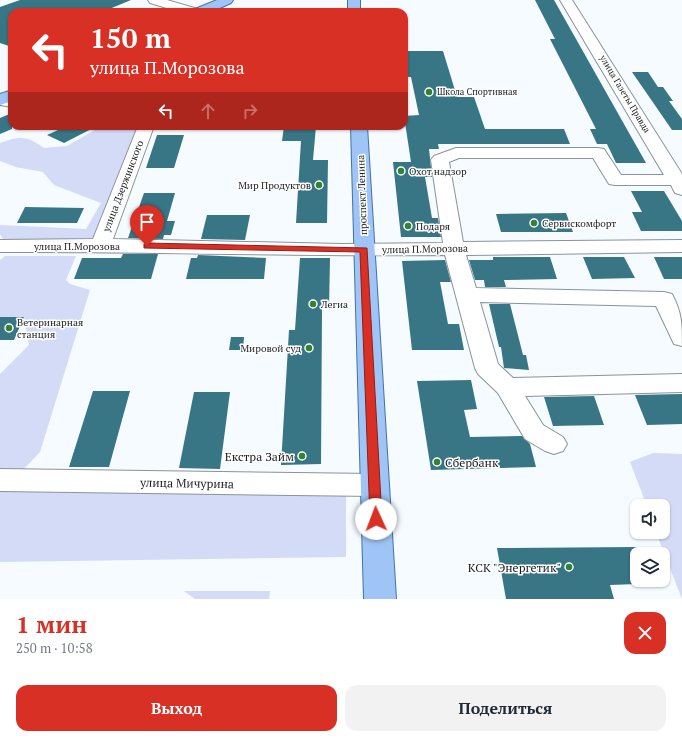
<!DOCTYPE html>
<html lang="ru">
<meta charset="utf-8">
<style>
:root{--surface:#fff;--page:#f2f2f3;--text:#1f2937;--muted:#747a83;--accent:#d93025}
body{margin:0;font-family:"PT Serif",serif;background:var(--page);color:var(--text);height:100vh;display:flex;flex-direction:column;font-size:15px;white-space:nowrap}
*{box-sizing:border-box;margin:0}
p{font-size:13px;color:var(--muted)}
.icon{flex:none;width:22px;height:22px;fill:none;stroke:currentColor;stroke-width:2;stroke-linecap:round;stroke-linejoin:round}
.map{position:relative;height:599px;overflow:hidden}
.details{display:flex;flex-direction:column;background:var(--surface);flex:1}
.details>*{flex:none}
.guide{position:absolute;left:8px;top:8px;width:400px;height:122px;border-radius:12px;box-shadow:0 1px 3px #0004;background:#d93025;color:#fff;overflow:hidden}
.buttons{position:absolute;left:630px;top:499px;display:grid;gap:8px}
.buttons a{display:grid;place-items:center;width:40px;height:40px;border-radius:8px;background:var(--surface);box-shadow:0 1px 3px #0004;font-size:20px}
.pin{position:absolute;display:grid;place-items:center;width:34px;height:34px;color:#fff;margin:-41px -17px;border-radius:50% 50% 50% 0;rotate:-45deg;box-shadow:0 0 4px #0007}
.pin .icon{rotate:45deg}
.me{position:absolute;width:44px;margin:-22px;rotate:358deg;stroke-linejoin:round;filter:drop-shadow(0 0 3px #0008)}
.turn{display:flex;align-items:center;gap:14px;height:84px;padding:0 16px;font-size:18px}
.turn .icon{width:52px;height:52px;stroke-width:2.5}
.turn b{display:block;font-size:28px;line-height:34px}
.lanes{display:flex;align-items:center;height:38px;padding:0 16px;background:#0003;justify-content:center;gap:20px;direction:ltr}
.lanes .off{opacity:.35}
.round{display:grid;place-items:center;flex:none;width:42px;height:42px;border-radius:12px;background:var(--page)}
.overview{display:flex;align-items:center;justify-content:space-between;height:68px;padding:0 16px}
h1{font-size:24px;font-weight:600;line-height:30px;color:var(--accent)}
.action{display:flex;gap:8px;margin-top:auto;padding:8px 16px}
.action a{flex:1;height:46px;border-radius:12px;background:var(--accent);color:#fff;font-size:16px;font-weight:600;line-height:46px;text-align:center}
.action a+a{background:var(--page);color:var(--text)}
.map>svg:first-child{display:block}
.green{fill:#d3dbf7}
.building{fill:#387585}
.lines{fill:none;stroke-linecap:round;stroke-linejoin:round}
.minor-casing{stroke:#8a9399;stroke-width:2}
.major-casing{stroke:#4570a6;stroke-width:2}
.minor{fill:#fff;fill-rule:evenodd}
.major{fill:#9ec5f5;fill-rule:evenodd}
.route{fill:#d93025;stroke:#8d1f18}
.poi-dot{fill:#2f8431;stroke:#fff;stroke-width:1.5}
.labels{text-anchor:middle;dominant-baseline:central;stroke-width:3;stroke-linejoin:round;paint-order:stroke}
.far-poi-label{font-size:9px;fill:#191c1f;stroke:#fff;text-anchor:start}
.far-street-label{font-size:9px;fill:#191c1f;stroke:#fff}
.poi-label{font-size:10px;fill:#191c1f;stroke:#fff;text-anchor:start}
.street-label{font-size:10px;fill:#191c1f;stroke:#fff}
.near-poi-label{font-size:12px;fill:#191c1f;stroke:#fff;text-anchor:end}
.near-street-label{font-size:12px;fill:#191c1f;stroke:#fff}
</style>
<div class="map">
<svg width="682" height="599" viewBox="0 0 682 599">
<rect width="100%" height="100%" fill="#f5fbff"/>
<path class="green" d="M 102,126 L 142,126 L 97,239 L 4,241 L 0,234 L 0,225 L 86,229 L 101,203 L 54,185 L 43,172 L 16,167 L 0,161 L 0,143 C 20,136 26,135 44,148 L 67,146 Z
M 5,256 L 76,256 L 66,280 L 70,284 L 90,290 L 40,452 L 21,472 L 0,473 L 0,374 L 29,345 L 24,317 L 0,317 L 0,260 Z
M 653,453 L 682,454 L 682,599 L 656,532 L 663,532 L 663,506 L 647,506 L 630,462 Z
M 0,483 L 346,484 L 346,557 L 0,562 Z
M 184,591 L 270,591 L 269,599 L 195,599 Z"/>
<path class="building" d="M 20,0 L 131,0 L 102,12 L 12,12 L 12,47 L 0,43 L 0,7 Z
M 535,0 L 554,0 L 646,163 L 616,163 L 607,144 L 597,144 L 590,129 L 596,129 L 550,39 L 555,39 Z
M 404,51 L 443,51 L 457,97 L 474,97 L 485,129 L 564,129 L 570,144 L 438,144 L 439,149 L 429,149 L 432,177 L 425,177 L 432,218 L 438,218 L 441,237 L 401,237 L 393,162 L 411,162 L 404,116 L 419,115 L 411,77 L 404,77 Z
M 632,72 L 648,72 L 658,87 L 663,87 L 673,101 L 669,101 L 682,119 L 682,130 L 672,130 Z
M 12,113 L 12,129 L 0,134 L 0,118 Z
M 67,126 L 97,126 L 64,143 L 47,135 Z
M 284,126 L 316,126 L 313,160 L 328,160 L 327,223 L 296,223 L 301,141 L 282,141 Z
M 157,135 L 184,135 L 174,168 L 146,168 Z
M 631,191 L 664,191 L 682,221 L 682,231 L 641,231 L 632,212 L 642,212 Z
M 144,193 L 175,193 L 167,221 L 175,221 L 171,235 L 164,235 L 163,239 L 128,238 Z
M 25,207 L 84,208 L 77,223 L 17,223 Z
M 566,213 L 573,232 L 501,232 L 496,214 Z
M 207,215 L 250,215 L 245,240 L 201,239 Z
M 123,254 L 158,254 L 151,279 L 74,279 L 82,258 L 121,258 Z
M 198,255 L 266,258 L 264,279 L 186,279 L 191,258 L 197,258 Z
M 493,257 L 550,257 L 557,279 L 504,280 L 506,287 L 485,287 L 484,280 L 475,280 L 469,260 L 493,260 Z
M 583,257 L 624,257 L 635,278 L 592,279 Z
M 654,257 L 682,257 L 682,279 L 664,279 Z
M 300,258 L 330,258 L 329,309 L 322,309 L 321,464 L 281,465 L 289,330 L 295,330 Z
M 445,260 L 451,282 L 440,282 L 448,324 L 459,324 L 464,350 L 412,350 L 402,261 Z
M 489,304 L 510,304 L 523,355 L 526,355 L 529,370 L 504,368 L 501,347 L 499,347 Z
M 0,317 L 24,317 L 14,340 L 0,340 Z
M 231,337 L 244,337 L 243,350 L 229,350 Z
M 471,380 L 477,409 L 464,410 L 470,437 L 522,436 L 530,444 L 536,467 L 431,470 L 417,381 Z
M 93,391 L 130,391 L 109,467 L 69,467 Z
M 194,392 L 230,392 L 220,469 L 179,468 Z
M 682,394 L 682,424 L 647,425 L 635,395 Z
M 594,396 L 604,425 L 553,426 L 544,397 Z
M 637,547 L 637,584 L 610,585 L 614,599 L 506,599 L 497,548 Z"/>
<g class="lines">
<defs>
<path id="minor" d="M 148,0 L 167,0 L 198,9 L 199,12 L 180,12 L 150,3 Z
M 560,0 L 572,0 L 682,174 L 682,195 L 675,193 L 671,185 L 615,185 L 609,184 L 593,158 L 459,158 L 449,162 L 463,242 L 682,240 L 682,252 L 466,255 L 476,288 L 664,292 L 672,294 C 682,313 682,324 682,346 L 674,344 L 656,306 L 480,302 L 498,364 L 513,378 L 682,374 L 682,392 L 525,396 L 543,425 L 563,437 L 567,444 L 563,451 L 554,454 L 545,451 L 525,439 L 498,393 L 478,374 L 475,368 L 445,255 C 297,257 148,251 0,252 L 0,240 L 93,239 L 138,126 L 154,126 L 113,239 L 341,244 L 443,243 L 431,160 L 434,156 L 456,148 L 598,148 L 604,149 L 621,175 L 664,175 Z
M 0,95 L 12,97 L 12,107 L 0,105 Z
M 0,469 L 375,474 L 385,477 L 389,485 L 385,493 L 375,496 L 0,491 Z"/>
<path id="major" d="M 217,0 L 233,0 L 231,3 L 211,12 L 194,12 L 195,9 Z
M 348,0 L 360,0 L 360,12 L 348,12 Z
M 12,90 L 12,101 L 0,105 L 0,94 Z
M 351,126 L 367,126 L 396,599 L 364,599 Z"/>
</defs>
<use href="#minor" class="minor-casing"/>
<use href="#major" class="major-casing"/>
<use href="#minor" class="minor"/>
<use href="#major" class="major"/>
</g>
<path class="route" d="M 147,243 L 367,248 L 382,519 L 380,522 L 376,524 L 372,522 L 370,519 L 360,252 L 144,248 L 144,244 Z"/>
<g class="poi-dot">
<circle cx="429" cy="92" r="4"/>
<circle cx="401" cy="171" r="4"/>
<circle cx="319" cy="185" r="4"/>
<circle cx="534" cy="223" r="4"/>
<circle cx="408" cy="226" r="4"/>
<circle cx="313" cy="304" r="4"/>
<circle cx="9" cy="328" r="4"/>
<circle cx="309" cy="348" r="4"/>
<circle cx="302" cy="456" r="4"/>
<circle cx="437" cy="462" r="4"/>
<circle cx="569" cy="567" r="4"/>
</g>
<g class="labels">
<g class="far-poi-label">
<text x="437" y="92">Школа Спортивная</text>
</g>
<g class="far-street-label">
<text transform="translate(625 94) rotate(59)">улица Газеты Правда</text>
</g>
<g class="poi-label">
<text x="409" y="171">Охот надзор</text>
<text x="311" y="185" text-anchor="end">Мир Продуктов</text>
<text x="542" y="223">Сервискомфорт</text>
<text x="416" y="226">Подаря</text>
<text x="321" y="304">Легиа</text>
<text x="17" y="322">Ветеринарная<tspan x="17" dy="12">станция</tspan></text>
<text x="301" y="348" text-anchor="end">Мировой суд</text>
</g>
<g class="street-label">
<text transform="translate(123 186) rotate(-69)">улица Дзержинского</text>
<text transform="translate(362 195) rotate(-92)">проспект Ленина</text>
<text x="77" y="246">улица П.Морозова</text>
<text transform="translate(425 249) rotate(-1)">улица П.Морозова</text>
</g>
<g class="near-poi-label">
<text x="294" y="456">Екстра Займ</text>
<text x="445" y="462" text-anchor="start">Сбербанк</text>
<text x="561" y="567">КСК "Энергетик"</text>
</g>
<g class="near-street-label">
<text transform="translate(187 483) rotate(1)">улица Мичурина</text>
</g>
</g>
</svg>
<div class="buttons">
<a><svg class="icon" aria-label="sound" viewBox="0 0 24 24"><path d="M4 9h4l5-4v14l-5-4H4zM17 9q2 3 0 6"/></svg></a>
<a><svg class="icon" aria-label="layers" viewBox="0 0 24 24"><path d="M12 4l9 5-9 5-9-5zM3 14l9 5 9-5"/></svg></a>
</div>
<div class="pin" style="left:147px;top:246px;background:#d93025"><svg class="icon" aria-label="arrive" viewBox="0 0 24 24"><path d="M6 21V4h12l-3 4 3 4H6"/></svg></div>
<svg class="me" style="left:376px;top:519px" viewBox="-20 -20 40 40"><circle r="19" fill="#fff"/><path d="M0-13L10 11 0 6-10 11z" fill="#d93025"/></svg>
<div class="guide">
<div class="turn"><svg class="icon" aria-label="left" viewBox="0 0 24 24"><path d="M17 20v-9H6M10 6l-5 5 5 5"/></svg><div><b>150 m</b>улица П.Морозова</div></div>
<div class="lanes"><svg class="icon" aria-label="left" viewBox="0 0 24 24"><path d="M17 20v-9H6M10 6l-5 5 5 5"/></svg><svg class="icon off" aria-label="ahead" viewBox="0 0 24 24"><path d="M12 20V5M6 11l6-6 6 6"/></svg><svg class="icon off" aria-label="right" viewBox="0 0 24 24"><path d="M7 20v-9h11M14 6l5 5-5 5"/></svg></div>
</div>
</div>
<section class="details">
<div class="overview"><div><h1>1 мин</h1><p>250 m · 10:58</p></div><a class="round" style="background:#d93025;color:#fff"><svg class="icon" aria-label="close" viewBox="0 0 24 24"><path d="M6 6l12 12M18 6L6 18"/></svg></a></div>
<div class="action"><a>Выход</a><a>Поделиться</a></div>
</section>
